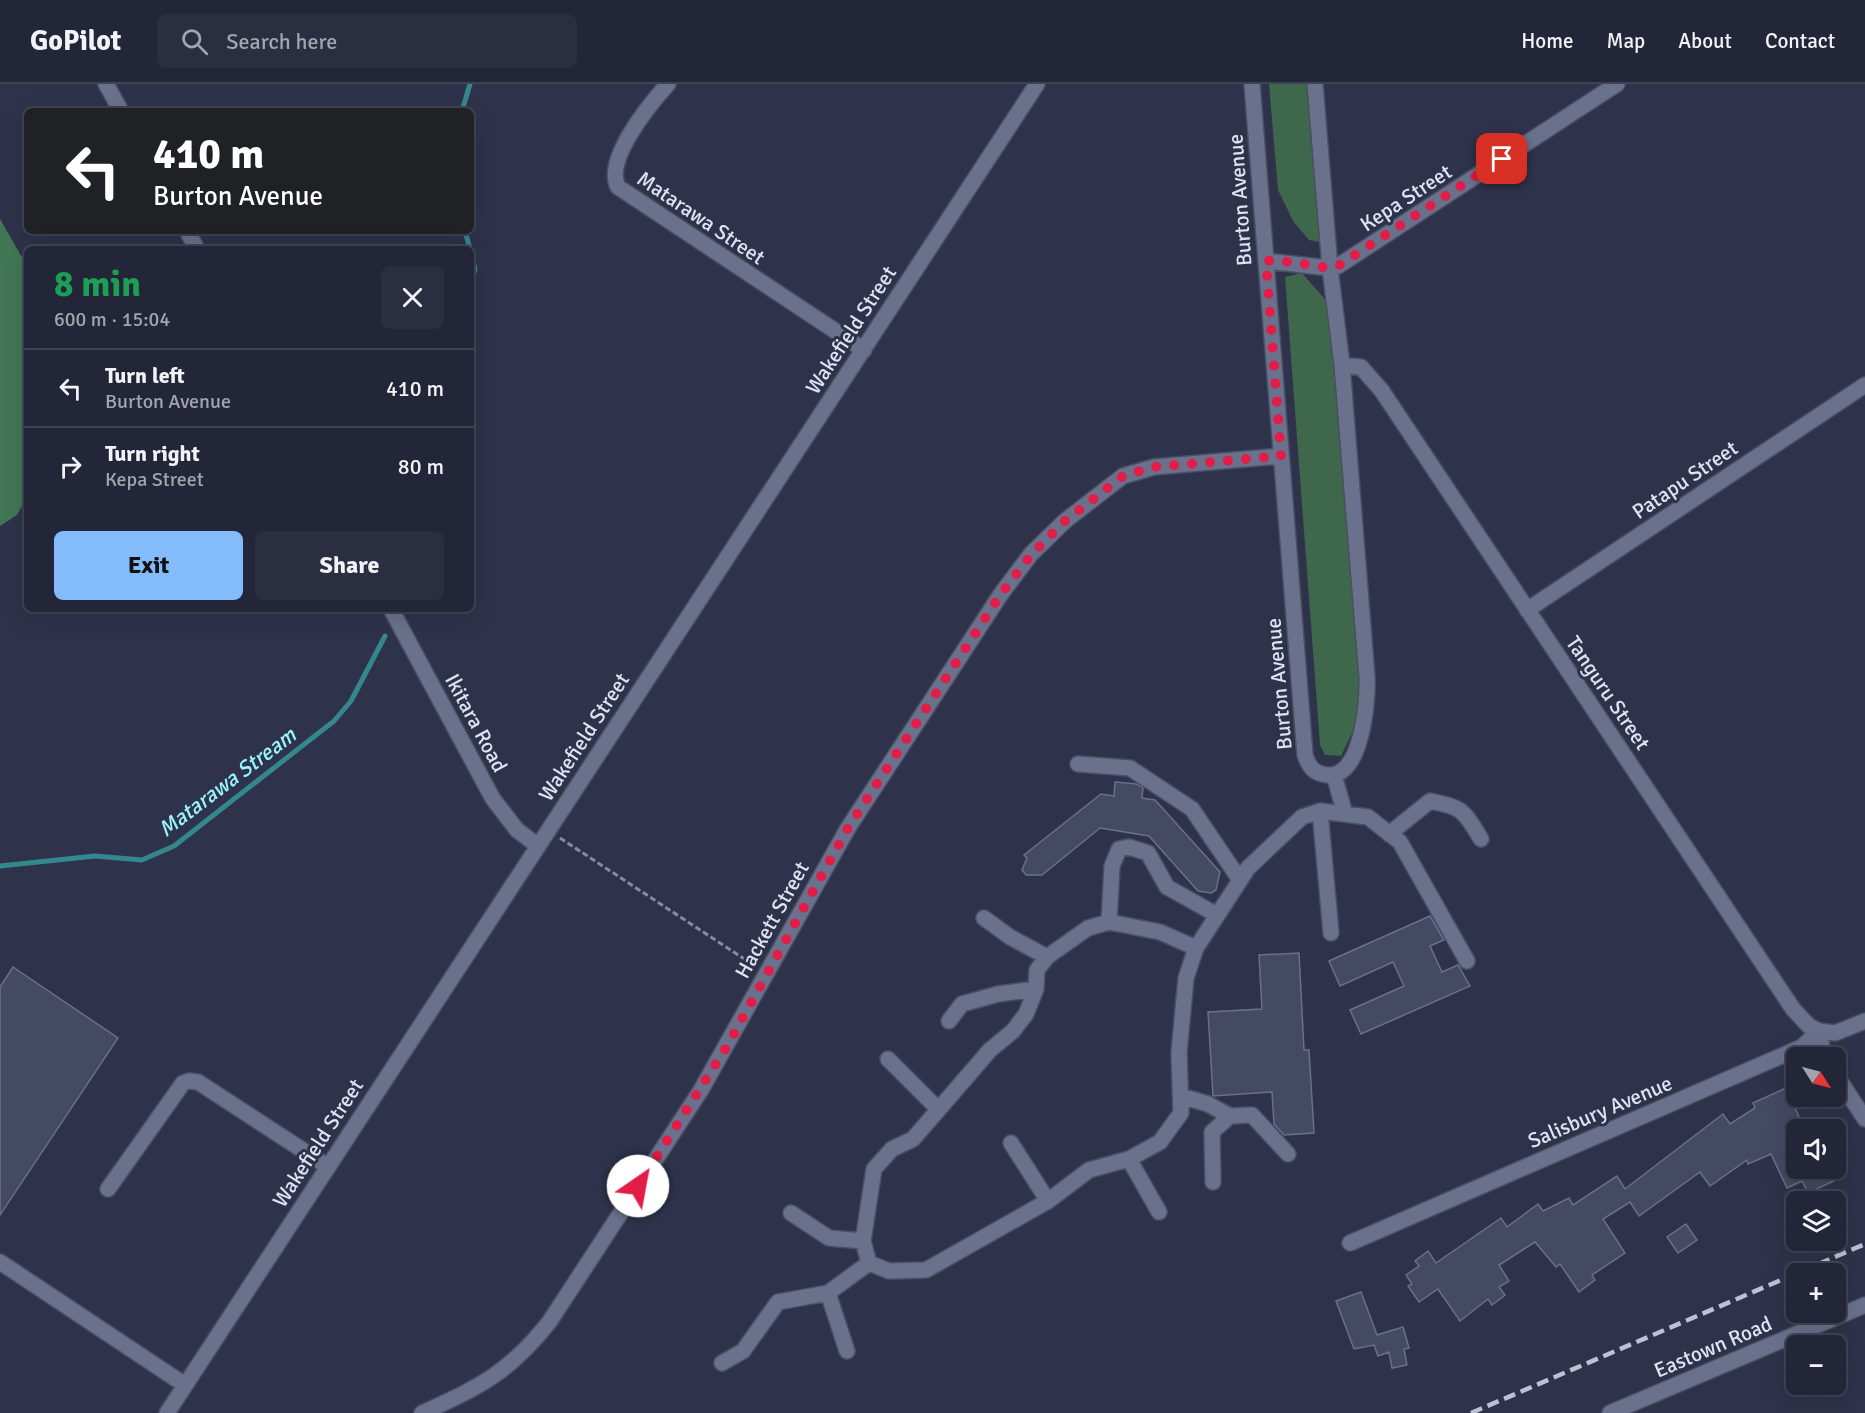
<!DOCTYPE html>
<meta charset="utf-8">
<style>
:root{--surface:#222638;--page:#2a2e40;--text:#f1f3f6;--muted:#a2a5ae;--line:#3f4353;--accent:#84bcfb}
body{margin:0;font-family:Signika,sans-serif;background:var(--page);color:var(--text);height:100vh;display:flex;flex-direction:column;font-size:22px;white-space:nowrap}
*{box-sizing:border-box;margin:0}
p{font-size:20px;color:var(--muted)}
.icon{flex:none;width:33px;height:33px;fill:none;stroke:currentColor;stroke-width:2;stroke-linecap:round;stroke-linejoin:round}
.map{position:relative;flex:1;overflow:hidden}
.panel{position:absolute;left:24px;top:162px;width:450px;height:366px;display:flex;flex-direction:column;background:var(--surface);border-radius:9px;box-shadow:0 6px 24px #0002,0 0 0 2px var(--line)}
.panel>*{flex:none}
.top-card{position:absolute;left:24px;top:24px;width:450px;height:126px;border-radius:9px;box-shadow:0 6px 24px #0002,0 0 0 2px var(--line);background:#202124;color:#fff;overflow:hidden}
.needle{width:39px;rotate:126deg}
.buttons{position:absolute;left:1786px;top:963px;display:grid;gap:12px}
.buttons a{display:grid;place-items:center;width:60px;height:60px;border-radius:9px;background:var(--surface);box-shadow:0 6px 24px #0002,0 0 0 2px var(--line);font-size:30px}
.pin{position:absolute;display:grid;place-items:center;width:51px;height:51px;color:#fff;margin:-26px;border-radius:12px;box-shadow:0 3px 9px #0006}
.me{position:absolute;width:66px;margin:-33px;rotate:33deg;stroke-linejoin:round;filter:drop-shadow(0 0 4px #0008)}
.turn{display:flex;align-items:center;gap:21px;height:126px;padding:0 30px;font-size:27px}
.turn .icon{width:78px;height:78px;stroke-width:2.5}
.turn b{display:block;font-size:42px;line-height:51px}
.round{display:grid;place-items:center;flex:none;width:63px;height:63px;border-radius:9px;background:var(--page)}
.headline{display:flex;align-items:center;justify-content:space-between;height:102px;padding:0 30px}
h1{font-size:36px;font-weight:700;line-height:45px;color:#1e9e55}
.primary-button{display:flex;gap:12px;margin-top:auto;padding:12px 30px}
.primary-button a{flex:1;height:69px;border-radius:9px;background:var(--accent);color:#111;font-size:24px;font-weight:700;line-height:69px;text-align:center}
.primary-button a+a{background:var(--page);color:var(--text)}
ul{padding:0;list-style:none}
li{display:flex;align-items:center;gap:18px;height:78px;padding:0 30px;border-top:2px solid var(--line)}
li div{flex:1}
li b{display:block;font-size:22px}
li em{font-style:normal}
header{display:flex;align-items:center;gap:36px;box-sizing:border-box;height:84px;padding:0 30px;background:var(--surface);border-bottom:2px solid var(--line)}
header strong{font-size:28px}
nav{display:flex;gap:33px;margin-inline-start:auto;font-size:21px}
.search{width:420px;height:54px;background:var(--page);display:flex;align-items:center;gap:15px;box-sizing:border-box;padding:0 21px;border-radius:9px;color:var(--muted);font-size:22px}
.map>svg:first-child{display:block}
.green{fill:#3e674c}
.forest{fill:#427755}
.lines{fill:none;stroke-linecap:round;stroke-linejoin:round}
.stream{stroke:#35878e;stroke-width:5}
.building{fill:#444a63;stroke:#6a708b;stroke-width:1.5}
.minor-casing{stroke:#4b4f63;stroke-width:18}
.path{stroke:#878b9f;stroke-width:3;stroke-dasharray:6 3;stroke-linecap:butt}
.minor{stroke:#6a718c;stroke-width:15}
.rail{stroke:#bdc1d3;stroke-width:4.5;stroke-dasharray:12 6;stroke-linecap:butt}
.route{stroke:#e11d48;stroke-width:10;stroke-dasharray:0 18}
.labels{text-anchor:middle;dominant-baseline:central;stroke-width:6;stroke-linejoin:round;paint-order:stroke}
.street-label{font-size:21px;fill:#dfe3f3;stroke:#2e334b}
.water-label{font-size:22px;font-style:italic;fill:#9af4fc;stroke:#2e334b}
</style>
<header>
<strong>GoPilot</strong>
<div class="search"><svg class="icon" aria-label="search" viewBox="0 0 24 24"><circle cx="10" cy="10" r="6"/><path d="M15 15l6 6"/></svg>Search here</div>
<nav><a>Home</a><a>Map</a><a>About</a><a>Contact</a></nav>
</header>
<div class="map">
<svg width="1865" height="1329" viewBox="0 0 1865 1329">
<rect width="100%" height="100%" fill="#2e334b"/>
<path class="green" d="M 1269,0 L 1315,0 L 1325,153 L 1320,158 L 1309,156 L 1293,137 L 1278,106 Z
M 1302,189 L 1335,227 L 1369,591 L 1354,645 L 1341,672 L 1325,671 L 1320,661 L 1285,193 Z"/>
<path class="forest" d="M 0,135 L 27,182 L 27,413 L 17,431 L 0,442 Z"/>
<g class="lines">
<path class="stream" d="M 462,27 L 470,0
M 465,147 L 470,165
M 471,168 L 475,185 L 471,200
M 0,782 L 95,772 L 142,776 L 174,762 L 334,637 L 351,617 L 385,552"/>
</g>
<path class="building" d="M 1115,698 L 1137,700 L 1143,704 L 1142,714 L 1155,716 L 1220,788 L 1216,806 L 1211,809 L 1198,807 L 1149,752 L 1100,744 L 1042,791 L 1026,791 L 1022,786 L 1027,774 L 1024,771 L 1101,710 L 1114,712 Z
M 1430,832 L 1444,856 L 1430,862 L 1442,888 L 1458,881 L 1470,902 L 1361,950 L 1350,926 L 1404,902 L 1393,878 L 1340,902 L 1329,877 Z
M 1299,869 L 1304,966 L 1309,966 L 1314,1049 L 1284,1051 L 1274,1040 L 1272,1008 L 1213,1012 L 1208,928 L 1262,925 L 1259,871 Z
M 13,883 L 118,954 L 0,1131 L 0,903 Z
M 1786,1004 L 1805,1046 L 1797,1046 L 1797,1084 L 1828,1084 L 1834,1097 L 1808,1109 L 1802,1097 L 1787,1104 L 1771,1070 L 1748,1080 L 1747,1076 L 1710,1102 L 1700,1088 L 1639,1132 L 1630,1118 L 1603,1135 L 1625,1169 L 1592,1191 L 1595,1196 L 1579,1208 L 1560,1180 L 1556,1183 L 1535,1158 L 1499,1181 L 1509,1197 L 1499,1203 L 1505,1211 L 1492,1221 L 1488,1215 L 1460,1237 L 1438,1205 L 1419,1218 L 1408,1202 L 1412,1200 L 1406,1191 L 1419,1182 L 1415,1177 L 1428,1167 L 1436,1179 L 1501,1134 L 1507,1143 L 1538,1120 L 1543,1127 L 1569,1114 L 1573,1121 L 1617,1092 L 1625,1105 L 1723,1030 L 1730,1040 L 1755,1024 L 1753,1019 Z
M 1686,1140 L 1697,1156 L 1678,1169 L 1667,1153 Z
M 1361,1208 L 1377,1251 L 1403,1243 L 1409,1264 L 1404,1265 L 1407,1281 L 1392,1284 L 1389,1268 L 1378,1272 L 1374,1261 L 1354,1265 L 1336,1217 Z"/>
<g class="lines">
<defs>
<path id="minor" d="M 106,0 L 121,27
M 668,0 C 649,21 604,76 618,103 L 864,266
M 1252,0 L 1305,671 C 1309,683 1314,690 1328,691 C 1362,693 1368,617 1367,593 L 1342,281 L 1330,184 L 1315,0
M 187,147 L 197,165
M 1266,177 L 1330,184 L 1338,182 L 1617,0
M 1342,281 L 1361,283 L 1382,307 L 1793,925 L 1809,942 L 1819,947 L 1824,974
M 391,525 L 493,715 L 517,746 L 538,762
M 1527,526 L 1865,301
M 1078,680 L 1130,684 L 1192,725 L 1240,796
M 1334,691 L 1345,730
M 1320,727 L 1331,849
M 1389,750 L 1430,717 C 1463,723 1464,727 1481,755
M 984,834 L 1010,853 L 1047,873
M 1109,838 L 1112,782 L 1119,765 L 1129,763 L 1148,769 L 1167,803 L 1217,831
M 1196,864 L 1160,848 L 1109,838 L 1088,844 L 1047,873 L 1037,886 L 1036,905 L 1026,930 L 1013,947 L 990,966 L 913,1055 L 892,1065 L 874,1085 L 863,1157 L 869,1179 L 889,1187 L 926,1186 L 1048,1117 L 1089,1086 L 1129,1075 L 1160,1058 L 1181,1029 L 1179,969 L 1186,894 L 1196,864 L 1248,784 L 1302,733 L 1320,727 L 1368,733 L 1400,758 L 1467,877
M 949,937 L 962,920 L 998,910 L 1036,905
M 888,975 L 938,1025
M 1836,991 L 1865,1035
M 1181,1012 L 1208,1020 L 1230,1032 L 1252,1031 L 1288,1070
M 1011,1059 L 1048,1117
M 1129,1075 L 1159,1128
M 1213,1098 L 1212,1048 L 1230,1032
M 108,1105 L 183,999 L 189,997 L 198,998 L 327,1082
M 791,1129 L 829,1154 L 863,1157
M 1350,1159 L 1802,963 L 1819,947 L 1835,949 L 1865,937
M 0,1178 L 185,1301
M 828,1209 L 847,1267
M 722,1279 L 743,1267 L 778,1218 L 828,1209 L 869,1179
M 167,1329 L 1037,0
M 422,1329 C 479,1304 511,1287 550,1237 L 701,1006 L 848,744 L 1001,510 L 1031,470 L 1065,437 L 1123,392 L 1154,383 L 1281,372
M 1610,1329 L 1865,1221"/>
</defs>
<use href="#minor" class="minor-casing"/>
<path class="path" d="M 560,754 L 755,882"/>
<use href="#minor" class="minor"/>
<path class="rail" d="M 1471,1329 L 1865,1160"/>
</g>
<g class="lines">
<path class="route" d="M 638,1102 L 726,964 L 848,744 L 1001,510 L 1031,471 L 1065,437 L 1123,392 L 1154,383 L 1281,372 L 1266,177 L 1275,176 L 1330,184 L 1338,182 L 1502,75"/>
</g>
<g class="labels">
<g class="street-label">
<text transform="translate(1406 114) rotate(-33)">Kepa Street</text>
<text transform="translate(1240 116) rotate(-94)">Burton Avenue</text>
<text transform="translate(701 134) rotate(34)">Matarawa Street</text>
<text transform="translate(851 246) rotate(-57)">Wakefield Street</text>
<text transform="translate(1685 396) rotate(-34)">Patapu Street</text>
<text transform="translate(1279 600) rotate(-95)">Burton Avenue</text>
<text transform="translate(1608 609) rotate(56)">Tanguru Street</text>
<text transform="translate(476 639) rotate(62)">Ikitara Road</text>
<text transform="translate(584 653) rotate(-57)">Wakefield Street</text>
<text transform="translate(772 836) rotate(-61)">Hackett Street</text>
<text transform="translate(1600 1028) rotate(-23)">Salisbury Avenue</text>
<text transform="translate(318 1059) rotate(-57)">Wakefield Street</text>
<text transform="translate(1713 1263) rotate(-23)">Eastown Road</text>
</g>
<g class="water-label">
<text transform="translate(227 698) rotate(-37)">Matarawa Stream</text>
</g>
</g>
</svg>
<div class="buttons">
<a><svg class="needle" viewBox="-14 -14 28 28"><path d="M0-13l5 13h-10z" fill="#e53935"/><path d="M0 13l5-13h-10z" fill="#a2a5ae"/></svg></a>
<a><svg class="icon" aria-label="sound" viewBox="0 0 24 24"><path d="M4 9h4l5-4v14l-5-4H4zM17 9q2 3 0 6"/></svg></a>
<a><svg class="icon" aria-label="layers" viewBox="0 0 24 24"><path d="M12 4l9 5-9 5-9-5zM3 14l9 5 9-5"/></svg></a>
<a>+</a>
<a>−</a>
</div>
<div class="pin" style="left:1502px;top:75px;background:#d93025"><svg class="icon" aria-label="arrive" viewBox="0 0 24 24"><path d="M6 21V4h12l-3 4 3 4H6"/></svg></div>
<svg class="me" style="left:638px;top:1102px" viewBox="-20 -20 40 40"><circle r="19" fill="#fff"/><path d="M0-13L10 11 0 6-10 11z" fill="#e11d48"/></svg>
<div class="top-card">
<div class="turn"><svg class="icon" aria-label="left" viewBox="0 0 24 24"><path d="M17 20v-9H6M10 6l-5 5 5 5"/></svg><div><b>410 m</b>Burton Avenue</div></div>
</div>
<section class="panel">
<div class="headline"><div><h1>8 min</h1><p>600 m · 15:04</p></div><a class="round"><svg class="icon" aria-label="close" viewBox="0 0 24 24"><path d="M6 6l12 12M18 6L6 18"/></svg></a></div>
<ul>
<li><svg class="icon" aria-label="left" viewBox="0 0 24 24"><path d="M17 20v-9H6M10 6l-5 5 5 5"/></svg><div><b>Turn left</b><p>Burton Avenue</p></div><em>410 m</em></li>
<li><svg class="icon" aria-label="right" viewBox="0 0 24 24"><path d="M7 20v-9h11M14 6l5 5-5 5"/></svg><div><b>Turn right</b><p>Kepa Street</p></div><em>80 m</em></li>
</ul>
<div class="primary-button"><a>Exit</a><a>Share</a></div>
</section>
</div>
